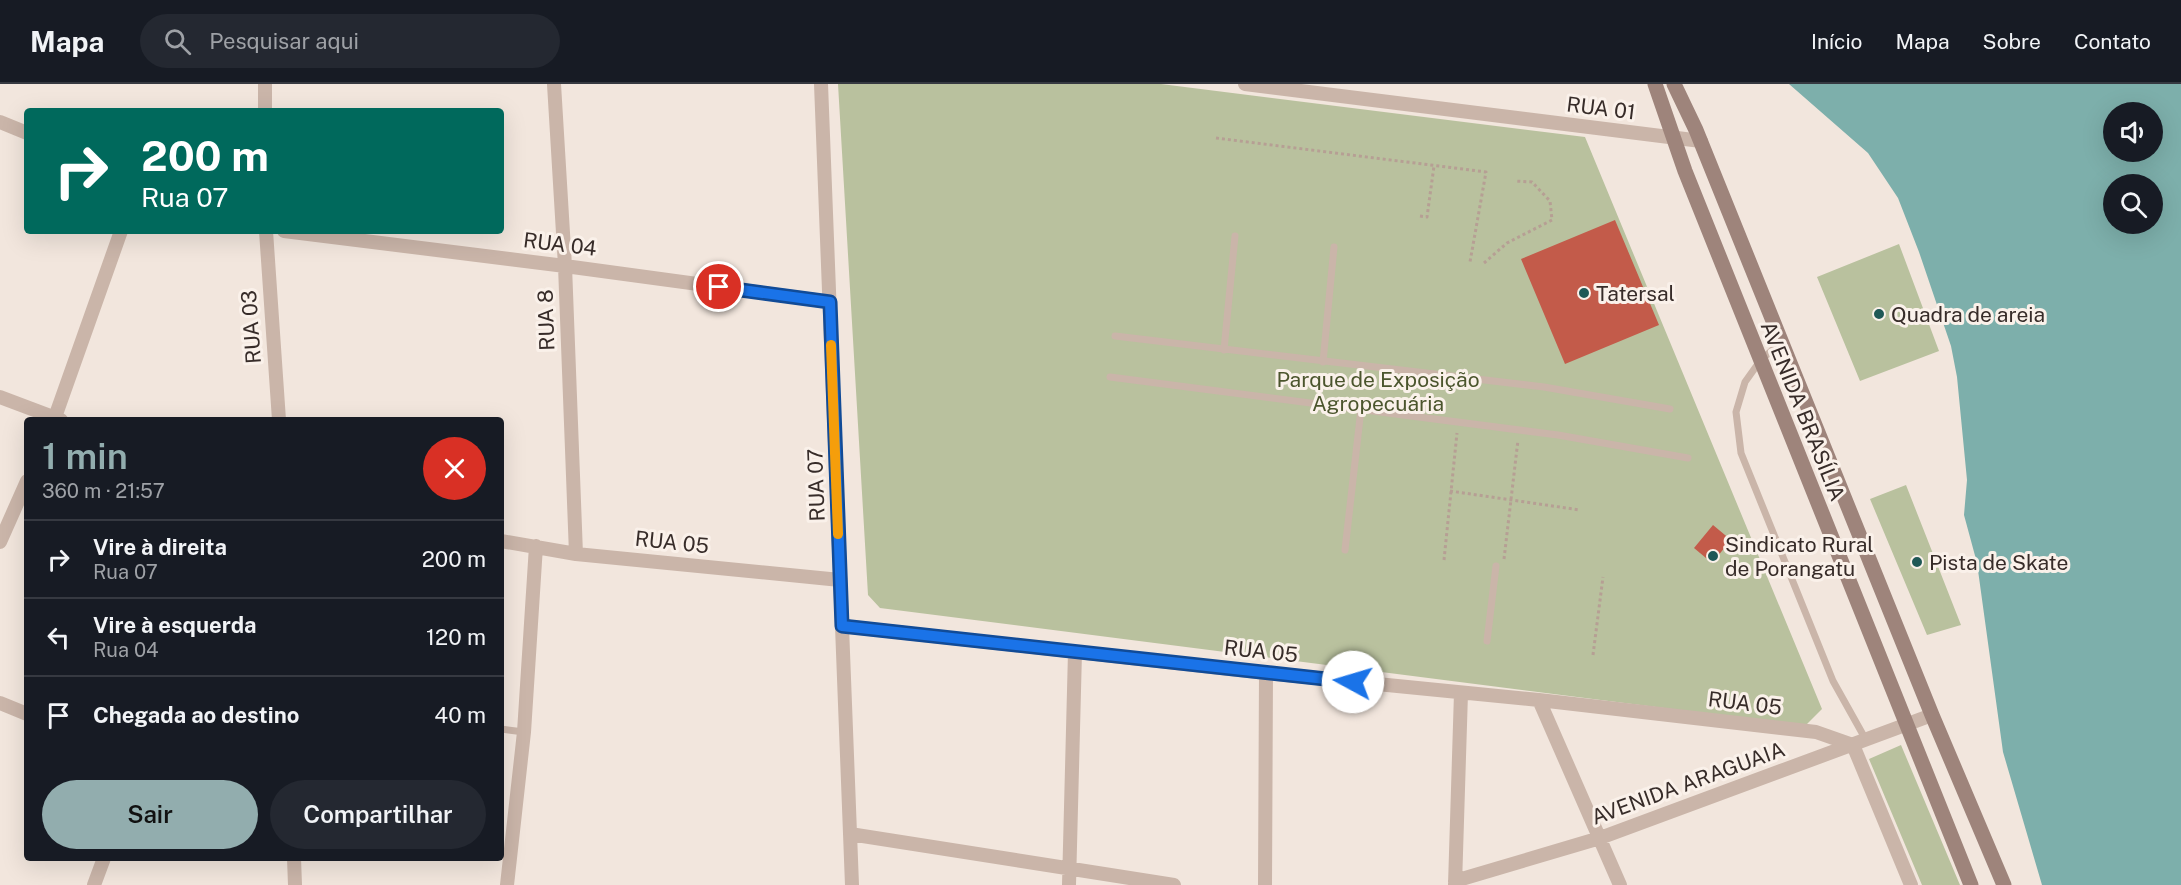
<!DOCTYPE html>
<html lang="pt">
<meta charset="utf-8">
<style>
:root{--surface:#171b24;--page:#242831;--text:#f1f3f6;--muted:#9ea1a6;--line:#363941;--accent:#92adae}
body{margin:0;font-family:"Public Sans",sans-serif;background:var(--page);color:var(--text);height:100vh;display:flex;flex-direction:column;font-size:22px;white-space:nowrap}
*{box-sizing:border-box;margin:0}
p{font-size:20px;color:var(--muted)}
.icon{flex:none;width:33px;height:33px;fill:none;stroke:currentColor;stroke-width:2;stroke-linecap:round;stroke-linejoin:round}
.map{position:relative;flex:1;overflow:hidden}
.side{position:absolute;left:24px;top:333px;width:480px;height:444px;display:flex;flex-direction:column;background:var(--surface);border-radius:6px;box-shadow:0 6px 24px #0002}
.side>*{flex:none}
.banner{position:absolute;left:24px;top:24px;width:480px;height:126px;border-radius:6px;box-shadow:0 6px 24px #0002;background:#00695c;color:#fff;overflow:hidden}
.buttons{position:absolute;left:2103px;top:18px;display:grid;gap:12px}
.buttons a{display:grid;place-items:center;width:60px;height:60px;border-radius:50%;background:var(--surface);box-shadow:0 6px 24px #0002;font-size:30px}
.pin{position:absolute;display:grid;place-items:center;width:51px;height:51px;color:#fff;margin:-26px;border:3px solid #fff;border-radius:50%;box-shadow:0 2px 6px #0007}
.me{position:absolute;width:66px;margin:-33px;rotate:276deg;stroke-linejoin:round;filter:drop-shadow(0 0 4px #0008)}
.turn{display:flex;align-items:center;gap:21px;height:126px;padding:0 18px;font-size:27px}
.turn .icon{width:78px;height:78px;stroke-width:2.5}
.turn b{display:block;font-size:42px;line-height:51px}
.round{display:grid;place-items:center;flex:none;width:63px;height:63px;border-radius:32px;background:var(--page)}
.overview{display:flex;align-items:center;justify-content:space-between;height:102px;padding:0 18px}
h1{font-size:36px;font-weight:600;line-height:45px;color:var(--accent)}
.primary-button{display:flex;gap:12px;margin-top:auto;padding:12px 18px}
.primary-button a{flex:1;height:69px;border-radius:36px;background:var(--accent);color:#111;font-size:24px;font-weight:600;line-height:69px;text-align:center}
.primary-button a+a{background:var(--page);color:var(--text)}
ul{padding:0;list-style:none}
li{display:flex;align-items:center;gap:18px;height:78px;padding:0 18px;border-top:2px solid var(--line)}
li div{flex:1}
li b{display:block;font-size:22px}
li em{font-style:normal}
header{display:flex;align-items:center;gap:36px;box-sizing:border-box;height:84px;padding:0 30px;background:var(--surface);border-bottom:2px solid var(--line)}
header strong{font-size:28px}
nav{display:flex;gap:33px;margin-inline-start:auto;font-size:21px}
.search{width:420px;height:54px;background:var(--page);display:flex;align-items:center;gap:15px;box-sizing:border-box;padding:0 21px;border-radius:33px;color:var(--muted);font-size:22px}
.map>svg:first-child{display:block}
.green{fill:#b9c19e}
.water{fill:#7dafab;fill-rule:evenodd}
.building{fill:#c35b4a}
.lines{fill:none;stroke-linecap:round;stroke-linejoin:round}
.path{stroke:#b69f94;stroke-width:3;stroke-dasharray:3 3;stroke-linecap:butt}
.service{stroke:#cab5a9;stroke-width:7}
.minor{stroke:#cab5a9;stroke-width:14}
.secondary{stroke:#9e847b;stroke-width:15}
.route-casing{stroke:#114b97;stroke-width:15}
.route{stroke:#1a73e8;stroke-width:10}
.slow{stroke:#f59e0b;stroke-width:10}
.poi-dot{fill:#1f5856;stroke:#faf1ea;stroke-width:2}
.labels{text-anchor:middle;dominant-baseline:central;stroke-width:6;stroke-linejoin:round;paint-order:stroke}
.street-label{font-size:21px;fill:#372c29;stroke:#faf1ea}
.poi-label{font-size:21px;fill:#372c29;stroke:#faf1ea;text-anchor:start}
.park-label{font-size:21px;fill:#4b552d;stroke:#faf1ea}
</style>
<header>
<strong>Mapa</strong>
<div class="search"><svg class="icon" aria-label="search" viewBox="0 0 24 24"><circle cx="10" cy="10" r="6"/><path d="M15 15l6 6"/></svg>Pesquisar aqui</div>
<nav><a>Início</a><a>Mapa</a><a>Sobre</a><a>Contato</a></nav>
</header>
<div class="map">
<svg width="2181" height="801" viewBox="0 0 2181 801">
<rect width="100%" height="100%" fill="#f2e6dd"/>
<path class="green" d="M 838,0 L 1161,0 L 1585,53 L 1822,625 L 1805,642 L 880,524 L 868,511 Z
M 1899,160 L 1939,267 L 1860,297 L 1817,193 Z
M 1906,401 L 1961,541 L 1927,551 L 1870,415 Z
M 1901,661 L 1960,801 L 1922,801 L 1869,675 Z"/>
<path class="water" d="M 1789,0 L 2181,0 L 2181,801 L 2042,801 L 2003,668 L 1977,479 L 1964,431 L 1967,396 L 1957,293 L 1951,262 L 1919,168 L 1898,114 L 1868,69 ZM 2114,28 L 2152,28 L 2152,68 L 2114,68 ZM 2114,100 L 2152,100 L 2152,140 L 2114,140 Z"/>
<path class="building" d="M 1615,136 L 1659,241 L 1565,280 L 1521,175 Z
M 1713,441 L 1731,456 L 1712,479 L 1694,464 Z"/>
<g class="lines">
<path class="path" d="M 1216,54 L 1486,88 L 1470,178
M 1420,132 L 1427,133 L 1434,82
M 1484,179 L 1507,159 L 1552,136 L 1550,117 L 1532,98 L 1515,97
M 1450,407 L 1580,426
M 1504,475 L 1518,356
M 1444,476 L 1457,349
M 1593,571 L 1603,493"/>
<path class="service" d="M 1115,252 L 1544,303 L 1670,325
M 1781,258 L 1760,277 L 1745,298 L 1736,328 L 1741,369 L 1833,597 L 1866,656
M 1224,266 L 1235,152
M 1323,278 L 1334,163
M 1110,293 L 1558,351 L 1688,374
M 1345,466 L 1361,325
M 1487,557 L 1496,482
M 501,645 L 524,648"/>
<path class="minor" d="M 265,0 L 265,27
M 554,0 L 565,182 L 576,470
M 821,0 L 852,801
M 1245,0 L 1701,57
M 0,38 L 27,49
M 266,147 L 279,336
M 284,147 L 565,182 L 830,218
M 0,313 L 61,336
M 54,336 L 121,147
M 501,457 L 576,470 L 840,496
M 0,458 L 27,397
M 842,542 L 1266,589 L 1539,616 L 1816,648 L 1853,661 L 1911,801
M 1539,616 L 1620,801
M 0,619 L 27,630
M 850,750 L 1174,801
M 294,774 L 295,801
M 1455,797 L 1600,754 L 1932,631
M 94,801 L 104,774
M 507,801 L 524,648 L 536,462
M 1069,801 L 1075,568
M 1265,801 L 1266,589
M 1455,801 L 1461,609"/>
<path class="secondary" d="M 1655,0 L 1685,87 L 1971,801
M 1674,0 L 1696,46 L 1932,631 L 2004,801"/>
</g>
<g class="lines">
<defs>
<path id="route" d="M 719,203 L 830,218 L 842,542 L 1353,598"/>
</defs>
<use href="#route" class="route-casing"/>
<use href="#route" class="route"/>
<path class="slow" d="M 831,261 L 838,450"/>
</g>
<g class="poi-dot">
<circle cx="1584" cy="209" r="6"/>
<circle cx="1879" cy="230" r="6"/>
<circle cx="1713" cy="472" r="6"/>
<circle cx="1917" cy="478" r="6"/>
</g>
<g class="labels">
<g class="street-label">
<text transform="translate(1601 24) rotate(7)">RUA 01</text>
<text transform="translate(560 160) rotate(7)">RUA 04</text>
<text transform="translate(546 236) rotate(-92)">RUA 8</text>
<text transform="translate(251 243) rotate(-94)">RUA 03</text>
<text transform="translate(1803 327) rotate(68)">AVENIDA BRASÍLIA</text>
<text transform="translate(816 401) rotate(-92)">RUA 07</text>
<text transform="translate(672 458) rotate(6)">RUA 05</text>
<text transform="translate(1261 567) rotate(6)">RUA 05</text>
<text transform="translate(1745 619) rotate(7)">RUA 05</text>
<text transform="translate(1688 699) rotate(-20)">AVENIDA ARAGUAIA</text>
</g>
<g class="poi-label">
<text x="1596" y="209">Tatersal</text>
<text x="1891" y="230">Quadra de areia</text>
<text x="1725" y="460">Sindicato Rural<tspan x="1725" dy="24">de Porangatu</tspan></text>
<text x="1929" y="478">Pista de Skate</text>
</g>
<g class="park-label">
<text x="1378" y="295">Parque de Exposição<tspan x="1378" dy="24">Agropecuária</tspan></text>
</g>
</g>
</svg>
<div class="buttons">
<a><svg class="icon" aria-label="sound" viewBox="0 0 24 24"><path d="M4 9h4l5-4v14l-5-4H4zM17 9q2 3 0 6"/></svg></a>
<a><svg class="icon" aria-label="search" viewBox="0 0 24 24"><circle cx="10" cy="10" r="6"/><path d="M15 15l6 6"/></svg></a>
</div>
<div class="pin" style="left:719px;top:203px;background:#d93025"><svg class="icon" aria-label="arrive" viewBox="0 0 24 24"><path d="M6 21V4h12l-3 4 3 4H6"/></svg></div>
<svg class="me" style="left:1353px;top:598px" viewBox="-20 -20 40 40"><circle r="19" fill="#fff"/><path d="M0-13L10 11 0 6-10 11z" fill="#1a73e8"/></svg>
<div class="banner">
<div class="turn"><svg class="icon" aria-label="right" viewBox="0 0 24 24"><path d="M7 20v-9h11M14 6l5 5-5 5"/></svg><div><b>200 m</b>Rua 07</div></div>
</div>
<section class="side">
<div class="overview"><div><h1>1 min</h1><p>360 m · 21:57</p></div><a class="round" style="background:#d93025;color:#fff"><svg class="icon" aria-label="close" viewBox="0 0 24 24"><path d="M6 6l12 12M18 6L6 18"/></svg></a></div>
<ul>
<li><svg class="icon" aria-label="right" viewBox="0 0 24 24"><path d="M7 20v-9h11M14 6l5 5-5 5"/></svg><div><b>Vire à direita</b><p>Rua 07</p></div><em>200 m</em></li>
<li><svg class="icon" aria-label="left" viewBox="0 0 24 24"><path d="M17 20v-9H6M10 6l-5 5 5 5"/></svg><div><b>Vire à esquerda</b><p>Rua 04</p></div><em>120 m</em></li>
<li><svg class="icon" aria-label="arrive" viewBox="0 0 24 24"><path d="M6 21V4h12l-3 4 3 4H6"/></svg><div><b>Chegada ao destino</b></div><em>40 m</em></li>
</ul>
<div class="primary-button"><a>Sair</a><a>Compartilhar</a></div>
</section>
</div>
